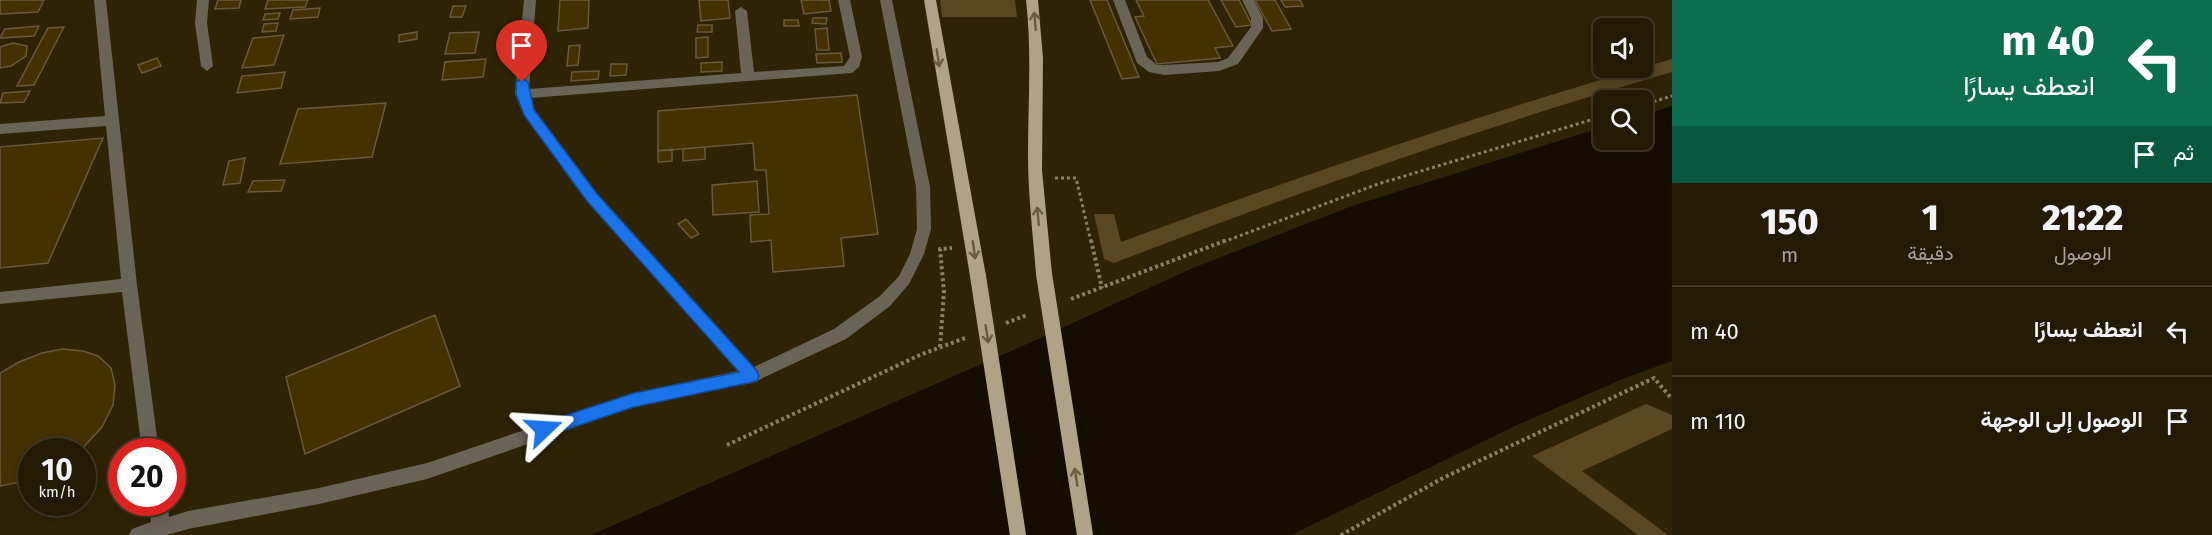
<!DOCTYPE html>
<html lang="ar">
<meta charset="utf-8">
<style>
:root{--surface:#231a04;--page:#2b230e;--text:#f1f3f6;--muted:#a3a19a;--line:#403826}
body{margin:0;font-family:"Fira Sans",Vazirmatn,sans-serif;background:var(--page);color:var(--text);direction:rtl;height:100vh;display:flex;flex-direction:column;font-size:22px;white-space:nowrap}
*{box-sizing:border-box;margin:0}
p{font-size:20px;color:var(--muted)}
.icon{flex:none;width:33px;height:33px;fill:none;stroke:currentColor;stroke-width:2;stroke-linecap:round;stroke-linejoin:round}
.map{position:relative;flex:1;overflow:hidden;direction:ltr}
.sheet{display:flex;flex-direction:column;background:var(--surface);width:540px}
.sheet>*{flex:none}
.banner{background:#0b6e4f;color:#fff;overflow:hidden}
.fabs{position:absolute;left:1593px;top:18px;display:grid;gap:12px}
.fabs a{display:grid;place-items:center;width:60px;height:60px;border-radius:9px;background:var(--surface);box-shadow:0 3px 15px #0003,0 0 0 2px var(--line);font-size:30px}
.speed{position:absolute;left:18px;top:438px;display:flex;gap:12px;font-size:30px;font-weight:700;text-align:center}
.speed>*{display:grid;place-content:center;width:78px;height:78px;border-radius:50%;background:var(--surface);box-shadow:0 3px 15px #0003,0 0 0 2px var(--line);line-height:1}
.speed small{font-size:15px;font-weight:400}
.speed .limit{border:9px solid #d22;background:#fff;color:#111}
.pin{position:absolute;display:grid;place-items:center;width:51px;height:51px;color:#fff;margin:-62px -26px;border-radius:50% 50% 50% 0;rotate:-45deg;box-shadow:0 0 6px #0007}
.pin .icon{rotate:45deg}
.me{position:absolute;width:66px;margin:-33px;rotate:70deg;stroke-linejoin:round;filter:drop-shadow(0 0 4px #0008)}
.turn{display:flex;align-items:center;gap:21px;height:126px;padding:0 18px;font-size:27px}
.turn .icon{width:78px;height:78px;stroke-width:2.5}
.turn b{display:block;font-size:42px;line-height:51px}
.then{display:flex;align-items:center;height:57px;padding:0 18px;background:#0003;gap:12px;font-size:22px}
.eta{display:flex;justify-content:space-evenly;align-items:center;height:102px;text-align:center}
.eta b{font-size:36px;font-weight:800;line-height:42px}
ul{padding:0;list-style:none}
li{display:flex;align-items:center;gap:18px;height:90px;padding:0 18px;border-top:2px solid var(--line)}
li div{flex:1}
li b{display:block;font-size:22px}
li em{font-style:normal}
main{display:flex;flex:1;min-height:0}
.map>svg:first-child{display:block}
.green{fill:#584721}
.water{fill:#150d00}
.building{fill:#443100;stroke:#67593b;stroke-width:1.5}
.lines{fill:none;stroke-linecap:round;stroke-linejoin:round}
.path-far1{stroke:#897f66;stroke-width:3;stroke-dasharray:3 3;stroke-linecap:butt}
.path{stroke:#897f66;stroke-width:4;stroke-dasharray:3 3;stroke-linecap:butt}
.minor{fill:#6a6457;fill-rule:evenodd}
.major{fill:#afa287;fill-rule:evenodd}
.major-bridge{stroke:#afa287;stroke-width:16}
.oneway{stroke:#695c40}
.route{fill:#1a73e8;stroke:#114b97;stroke-width:1.5}
</style>
<main>
<section class="sheet">
<div class="banner">
<div class="turn"><svg class="icon" aria-label="left" viewBox="0 0 24 24"><path d="M17 20v-9H6M10 6l-5 5 5 5"/></svg><div><b>40 m</b>انعطف يسارًا</div></div>
<div class="then">ثم<svg class="icon" aria-label="arrive" viewBox="0 0 24 24"><path d="M6 21V4h12l-3 4 3 4H6"/></svg></div>
</div>
<div class="eta">
<div><b>21:22</b><p>الوصول</p></div>
<div><b>1</b><p>دقيقة</p></div>
<div><b>150</b><p>m</p></div>
</div>
<ul>
<li><svg class="icon" aria-label="left" viewBox="0 0 24 24"><path d="M17 20v-9H6M10 6l-5 5 5 5"/></svg><div><b>انعطف يسارًا</b></div><em>40 m</em></li>
<li><svg class="icon" aria-label="arrive" viewBox="0 0 24 24"><path d="M6 21V4h12l-3 4 3 4H6"/></svg><div><b>الوصول إلى الوجهة</b></div><em>110 m</em></li>
</ul>
</section>
<div class="map">
<svg width="1672" height="535" viewBox="0 0 1672 535">
<rect width="100%" height="100%" fill="#2f2305"/>
<path class="green" d="M 940,0 L 1015,0 L 1017,17 L 942,17 Z
M 1672,59 L 1672,72 C 1483,127 1298,192 1114,263 L 1104,259 L 1094,214 L 1114,214 L 1121,242 C 1303,175 1486,112 1672,59 Z
M 1646,404 L 1672,415 L 1672,429 L 1582,471 L 1668,535 L 1638,535 L 1532,456 Z"/>
<path class="water" d="M 1672,106 L 1672,361 L 1625,378 L 1517,425 L 1291,535 L 591,535 L 1018,348 L 1193,268 L 1352,206 L 1603,127 L 1604,140 L 1642,140 L 1643,115 Z"/>
<path class="building" d="M 0,0 L 44,0 L 38,12 L 0,14 Z
M 218,0 L 241,0 L 239,8 L 215,9 Z
M 268,0 L 308,0 L 305,7 L 265,9 Z
M 560,0 L 589,0 L 588,28 L 558,31 Z
M 699,0 L 728,0 L 730,18 L 701,21 Z
M 801,0 L 829,0 L 831,11 L 804,14 Z
M 1090,0 L 1107,0 L 1139,77 L 1122,79 Z
M 1136,0 L 1208,0 L 1233,46 L 1215,48 L 1220,58 L 1157,64 L 1135,17 L 1144,16 Z
M 1221,0 L 1239,0 L 1252,25 L 1236,27 Z
M 1255,0 L 1275,0 L 1291,29 L 1272,31 Z
M 1281,0 L 1300,0 L 1303,6 L 1285,7 Z
M 453,6 L 466,6 L 462,17 L 450,17 Z
M 320,8 L 318,17 L 290,19 L 293,10 Z
M 280,13 L 278,19 L 263,20 L 265,14 Z
M 813,18 L 827,18 L 826,24 L 812,23 Z
M 784,20 L 798,20 L 799,26 L 784,26 Z
M 278,23 L 276,31 L 262,32 L 264,24 Z
M 698,25 L 712,25 L 712,32 L 697,32 Z
M 39,26 L 34,36 L 0,38 L 5,29 Z
M 64,27 L 34,85 L 17,86 L 48,28 Z
M 827,28 L 829,50 L 817,50 L 815,29 Z
M 417,32 L 417,39 L 399,42 L 399,35 Z
M 479,32 L 475,53 L 445,54 L 450,33 Z
M 284,35 L 274,65 L 242,68 L 253,38 Z
M 708,37 L 708,57 L 696,58 L 696,38 Z
M 13,43 L 27,46 L 26,56 L 11,66 L 0,68 L 0,47 Z
M 580,45 L 578,65 L 567,66 L 569,46 Z
M 841,53 L 842,62 L 817,63 L 816,54 Z
M 157,58 L 161,66 L 142,73 L 138,65 Z
M 486,59 L 483,77 L 442,80 L 445,62 Z
M 722,62 L 722,71 L 701,72 L 701,63 Z
M 611,64 L 627,64 L 626,75 L 610,76 Z
M 599,71 L 598,79 L 571,81 L 572,72 Z
M 285,72 L 281,88 L 237,93 L 242,76 Z
M 30,91 L 24,102 L 0,103 L 3,93 Z
M 857,95 L 878,234 L 841,238 L 844,266 L 773,272 L 771,240 L 751,242 L 750,215 L 769,214 L 766,170 L 755,170 L 753,143 L 658,151 L 658,111 Z
M 386,103 L 372,157 L 280,164 L 298,109 Z
M 103,138 L 48,263 L 0,268 L 0,147 Z
M 705,147 L 705,159 L 683,161 L 683,149 Z
M 672,149 L 672,161 L 658,162 L 658,151 Z
M 245,158 L 240,183 L 223,185 L 229,161 Z
M 285,180 L 281,191 L 248,192 L 253,181 Z
M 757,181 L 759,212 L 713,215 L 712,185 Z
M 686,219 L 699,234 L 691,238 L 678,224 Z
M 435,315 L 460,386 L 305,454 L 286,377 Z
M 63,349 L 83,351 L 98,356 L 111,368 L 115,385 L 113,405 L 102,427 L 79,452 L 32,452 L 32,480 L 0,486 L 0,373 L 19,362 L 42,353 Z"/>
<g class="lines">
<path class="path-far1" d="M 1642,105 L 1672,96
M 1055,178 L 1076,178 L 1091,242
M 1223,242 L 1378,184 L 1604,116"/>
<path class="path" d="M 1091,240 L 1102,288
M 1071,299 L 1227,240
M 1006,323 L 1027,315
M 940,347 L 944,292 L 940,249 L 952,248
M 727,445 L 920,355 L 965,338
M 1341,535 L 1443,478 L 1654,378 L 1672,399"/>
<path class="minor" d="M 94,0 L 106,0 L 137,285 L 159,452 L 142,452 L 122,292 L 0,304 L 0,292 L 121,279 L 106,126 L 0,134 L 0,124 L 105,116 Z
M 197,0 L 209,0 L 207,23 L 213,66 L 207,71 L 201,66 L 195,23 Z
M 524,0 L 536,0 L 529,89 L 741,73 L 735,11 L 741,7 L 747,11 L 754,72 L 844,66 L 850,57 L 838,0 L 850,0 L 862,57 L 859,67 L 852,73 L 530,98 L 535,110 L 597,193 L 754,367 L 834,329 L 880,296 L 899,276 L 910,254 L 917,229 L 916,187 L 880,0 L 892,0 L 930,187 L 931,229 L 924,254 L 909,284 L 890,306 L 846,339 L 752,383 L 693,393 L 634,407 L 427,479 L 319,504 L 188,529 L 167,535 L 129,535 L 132,529 L 151,522 L 149,502 L 167,502 L 169,517 L 188,511 L 319,488 L 427,463 L 634,393 L 738,371 L 587,201 L 524,115 L 515,94 Z
M 1113,0 L 1125,0 L 1147,57 L 1157,65 L 1164,65 L 1218,62 L 1228,58 L 1251,27 L 1251,18 L 1242,0 L 1254,0 L 1263,18 L 1263,28 L 1238,64 L 1219,71 L 1164,75 L 1149,72 L 1137,63 Z"/>
<path class="major" d="M 924,0 L 936,0 L 986,276 L 983,280 L 978,282 L 973,280 L 970,276 Z
M 1026,0 L 1038,0 L 1043,58 L 1042,170 L 1052,274 L 1049,278 L 1044,280 L 1039,278 L 1036,274 C 1033,235 1028,195 1028,155 C 1028,103 1032,52 1026,0 Z"/>
<path class="major-bridge" d="M 1044,274 L 1085,535
M 978,276 L 1018,535"/>
</g>
<defs><path id="oneway-shaft" d="M-6 0H5M1.5-3L5.5 0L1.5 3" fill="none" stroke-width="1.6" stroke-linecap="round" stroke-linejoin="round" transform="scale(1.5)"/></defs>
<g class="oneway">
<use href="#oneway-shaft" transform="translate(1035 21) rotate(-95)"/>
<use href="#oneway-shaft" transform="translate(938 58) rotate(81)"/>
<use href="#oneway-shaft" transform="translate(1038 216) rotate(-95)"/>
<use href="#oneway-shaft" transform="translate(974 250) rotate(82)"/>
<use href="#oneway-shaft" transform="translate(987 334) rotate(81)"/>
<use href="#oneway-shaft" transform="translate(1076 477) rotate(-99)"/>
</g>
<path class="route" d="M 522,78 L 528,82 L 534,110 L 597,194 L 757,371 L 759,376 L 757,381 L 634,407 L 544,437 L 539,434 L 537,429 L 539,424 L 634,393 L 739,372 L 587,201 L 524,115 L 516,94 L 516,82 Z"/>
</svg>
<div class="fabs">
<a><svg class="icon" aria-label="sound" viewBox="0 0 24 24"><path d="M4 9h4l5-4v14l-5-4H4zM17 9q2 3 0 6"/></svg></a>
<a><svg class="icon" aria-label="search" viewBox="0 0 24 24"><circle cx="10" cy="10" r="6"/><path d="M15 15l6 6"/></svg></a>
</div>
<div class="speed"><div>10<small>km/h</small></div><div class="limit">20</div></div>
<div class="pin" style="left:522px;top:82px;background:#d93025"><svg class="icon" aria-label="arrive" viewBox="0 0 24 24"><path d="M6 21V4h12l-3 4 3 4H6"/></svg></div>
<svg class="me" style="left:544px;top:429px" viewBox="-20 -20 40 40"><path d="M0-17L14 15 0 8-14 15z" fill="#1a73e8" stroke="#fff" stroke-width="4"/></svg>
</div>
</main>
